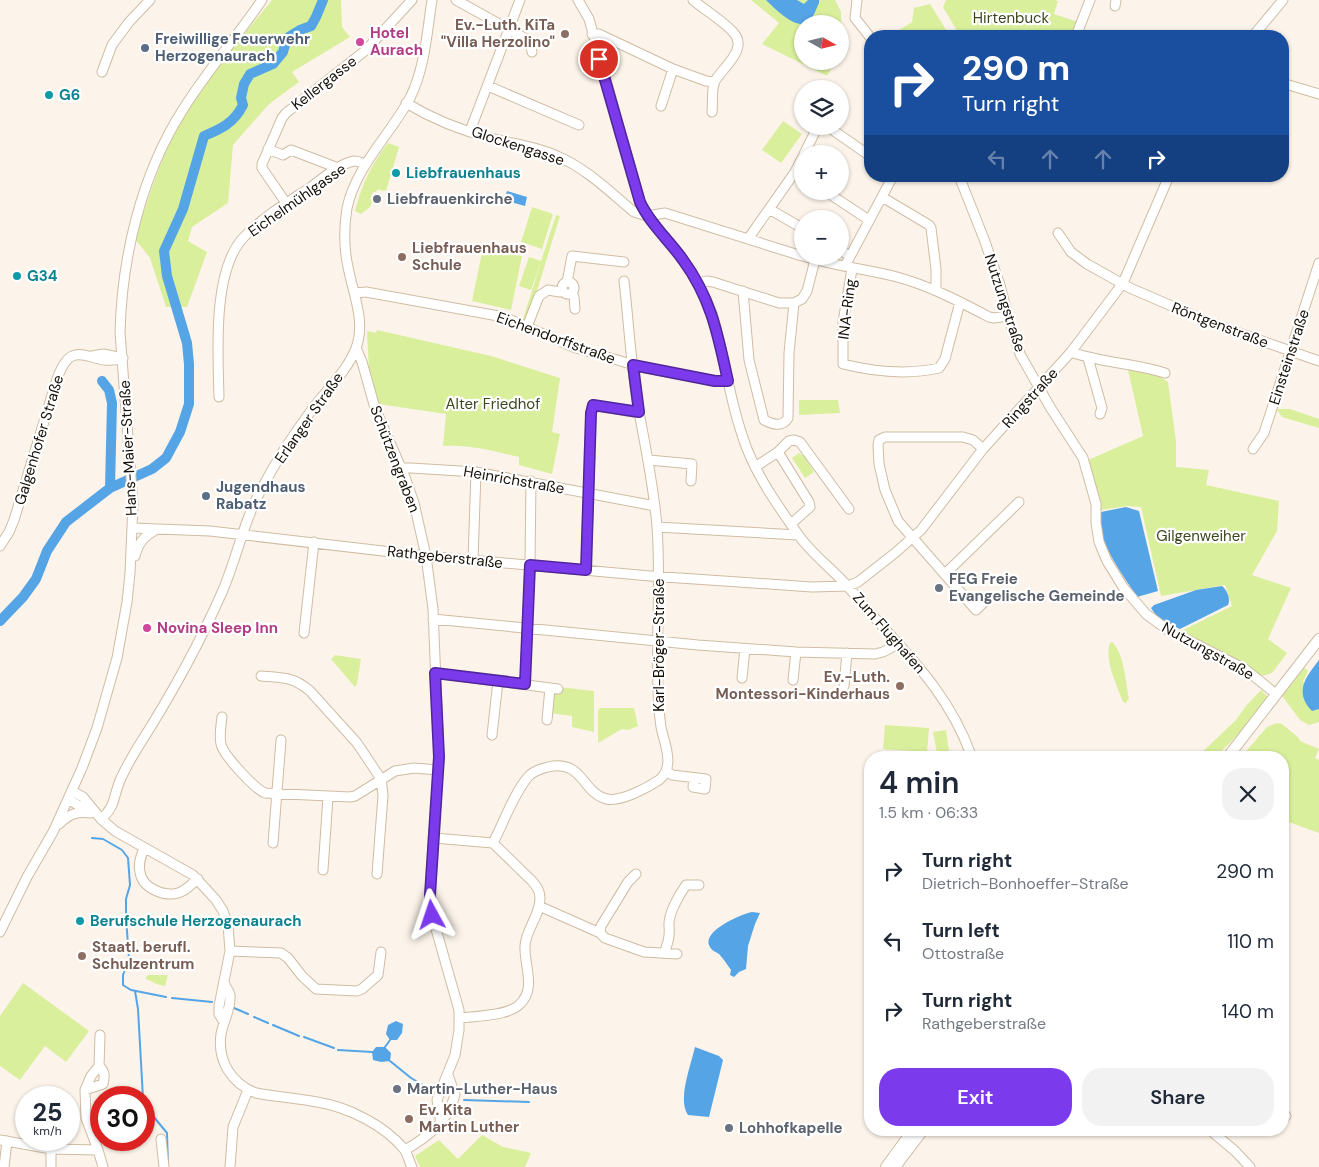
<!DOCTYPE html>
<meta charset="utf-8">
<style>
:root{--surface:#fff;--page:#f2f2f3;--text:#1f2937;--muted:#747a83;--accent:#7c3aed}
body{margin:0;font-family:"DM Sans",sans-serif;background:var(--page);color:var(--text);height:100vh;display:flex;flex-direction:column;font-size:19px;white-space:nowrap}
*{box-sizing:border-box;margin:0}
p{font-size:16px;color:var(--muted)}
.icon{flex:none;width:28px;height:28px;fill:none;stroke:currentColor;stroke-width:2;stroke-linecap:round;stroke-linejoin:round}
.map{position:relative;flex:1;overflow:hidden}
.details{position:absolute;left:864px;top:751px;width:425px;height:385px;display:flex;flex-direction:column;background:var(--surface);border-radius:20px;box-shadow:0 1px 4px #0004}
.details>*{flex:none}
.banner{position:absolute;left:864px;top:30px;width:425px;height:152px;border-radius:20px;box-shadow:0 1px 4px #0004;background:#1a4fa0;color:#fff;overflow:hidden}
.needle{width:32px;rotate:98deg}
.tools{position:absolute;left:794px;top:15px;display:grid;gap:10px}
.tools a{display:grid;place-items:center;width:55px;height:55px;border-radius:50%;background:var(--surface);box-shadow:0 1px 4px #0004;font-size:25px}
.speed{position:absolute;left:15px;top:1086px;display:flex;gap:10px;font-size:25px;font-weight:700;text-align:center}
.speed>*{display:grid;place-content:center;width:65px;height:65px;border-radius:50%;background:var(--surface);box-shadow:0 1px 4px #0004;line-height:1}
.speed small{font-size:12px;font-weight:400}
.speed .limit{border:8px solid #d22;background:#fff;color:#111}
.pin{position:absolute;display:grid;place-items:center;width:42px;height:42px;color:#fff;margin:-21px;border:2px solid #fff;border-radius:50%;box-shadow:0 1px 5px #0007}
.me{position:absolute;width:55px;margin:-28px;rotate:355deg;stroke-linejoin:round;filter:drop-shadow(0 0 4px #0008)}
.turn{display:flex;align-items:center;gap:18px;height:105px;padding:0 15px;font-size:22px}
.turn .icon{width:65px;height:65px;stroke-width:2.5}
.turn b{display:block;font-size:35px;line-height:42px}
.lanes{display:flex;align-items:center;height:48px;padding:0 15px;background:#0003;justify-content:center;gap:25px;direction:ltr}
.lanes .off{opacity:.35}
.round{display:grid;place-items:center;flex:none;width:52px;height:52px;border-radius:20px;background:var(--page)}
.overview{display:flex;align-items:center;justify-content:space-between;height:85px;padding:0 15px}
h1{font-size:30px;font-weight:600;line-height:38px}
.action{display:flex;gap:10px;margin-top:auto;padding:10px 15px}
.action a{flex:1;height:58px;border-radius:20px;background:var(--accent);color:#fff;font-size:20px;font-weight:600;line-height:58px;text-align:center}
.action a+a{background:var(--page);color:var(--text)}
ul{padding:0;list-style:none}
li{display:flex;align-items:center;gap:15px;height:70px;padding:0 15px}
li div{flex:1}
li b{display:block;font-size:19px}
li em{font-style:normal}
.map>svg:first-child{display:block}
.green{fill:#d9ef9c}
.water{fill:#55a4e6}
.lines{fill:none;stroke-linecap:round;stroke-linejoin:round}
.stream{stroke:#55a4e6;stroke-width:2}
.river{stroke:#55a4e6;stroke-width:10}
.minor-casing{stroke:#cfbca4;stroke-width:11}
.major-casing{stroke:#cfbca4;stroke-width:12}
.minor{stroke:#fff;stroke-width:9}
.major{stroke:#fff;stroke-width:10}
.route-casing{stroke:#51269a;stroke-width:12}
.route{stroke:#7c3aed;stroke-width:9}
.education-dot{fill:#8d6e63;stroke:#fff;stroke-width:2}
.hotel-dot{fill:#d1479c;stroke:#fff;stroke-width:2}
.service-dot{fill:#5c6f8a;stroke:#fff;stroke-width:2}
.culture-dot{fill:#0f9aa8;stroke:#fff;stroke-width:2}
.worship-dot{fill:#6b7280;stroke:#fff;stroke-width:2}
.labels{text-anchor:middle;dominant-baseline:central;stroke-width:4.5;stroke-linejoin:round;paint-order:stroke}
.park-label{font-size:15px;fill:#3c461e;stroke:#fff}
.education-label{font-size:15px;font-weight:bold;fill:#785e54;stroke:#fff;text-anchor:start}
.hotel-label{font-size:15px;font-weight:bold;fill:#b23c85;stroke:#fff;text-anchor:start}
.service-label{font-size:15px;font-weight:bold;fill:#4e5e75;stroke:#fff;text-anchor:start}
.street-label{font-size:15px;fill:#150f07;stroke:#fff}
.culture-label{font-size:15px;font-weight:bold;fill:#0d838f;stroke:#fff;text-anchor:start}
.worship-label{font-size:15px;font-weight:bold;fill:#5b616d;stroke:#fff;text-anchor:start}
</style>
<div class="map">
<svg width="1319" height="1167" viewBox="0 0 1319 1167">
<rect width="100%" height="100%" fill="#fcf4ea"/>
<path class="green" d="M 272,0 L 341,0 L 342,27 L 350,37 L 292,72 L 299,82 L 269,104 L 233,145 L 228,203 L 192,227 L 188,241 L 207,252 L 187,307 L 166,307 L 150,258 L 135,239 C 148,198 161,157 182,119 C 207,76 241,38 272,0 Z
M 751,0 L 835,0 L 841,12 L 842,48 L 840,52 L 840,24 L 802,24 L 802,61 L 835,61 L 827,76 L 762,44 L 779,23 Z
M 946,0 L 1054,0 L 1058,1 L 1054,14 L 1078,22 L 1072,36 L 960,36 L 943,7 Z
M 930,4 L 950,36 L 890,36 L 912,22 L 914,8 Z
M 783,121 L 802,134 L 781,163 L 762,150 Z
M 388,143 L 399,147 L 386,191 L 383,190 L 383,192 L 379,189 L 375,192 L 373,192 L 370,199 L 373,200 L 370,207 L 361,214 L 355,211 C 363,182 370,167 388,143 Z
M 532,207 L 553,214 L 542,249 L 521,242 Z
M 556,215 L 560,216 L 528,320 L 523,319 L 541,262 L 531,290 L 519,286 L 529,257 L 541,261 Z
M 483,248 L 522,256 L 511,310 L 472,301 Z
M 377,330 L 491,356 L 560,378 L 552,432 L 560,434 L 552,474 L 519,465 L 519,457 C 493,451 469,444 443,446 L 446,414 L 379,404 L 369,371 L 367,331 L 376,333 Z
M 1139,369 L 1162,378 L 1168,382 L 1176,442 L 1176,467 L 1209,470 L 1206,485 L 1279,501 L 1277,531 L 1252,575 L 1291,588 L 1268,639 L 1287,653 L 1272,673 L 1262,676 L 1181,631 L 1232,606 L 1225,585 L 1161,596 L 1141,507 L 1127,506 L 1101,510 L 1086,461 L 1143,436 L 1128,370 Z
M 799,400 L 838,400 L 840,413 L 799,415 Z
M 1276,409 L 1290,409 L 1319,419 L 1319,428 L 1282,417 Z
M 799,453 L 804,456 L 814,472 L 805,478 L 792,458 Z
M 1112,642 C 1125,655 1125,681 1129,698 L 1126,703 L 1123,702 C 1117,685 1104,661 1110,643 Z
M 335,655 L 361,659 L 357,684 L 355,687 L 331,659 Z
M 1302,665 L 1308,671 L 1303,682 L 1319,709 L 1319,722 L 1309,725 L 1300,720 L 1280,693 Z
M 559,687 L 594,691 L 594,732 L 572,727 L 572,716 L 550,713 L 551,696 Z
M 1261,690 L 1269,698 C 1252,719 1235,739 1215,757 L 1196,758 L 1236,720 L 1246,706 Z
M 600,708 L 634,708 L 638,726 L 628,730 L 622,729 L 598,743 L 598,711 Z
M 1277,723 L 1282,724 L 1299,738 L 1300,741 L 1319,749 L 1315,758 L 1319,760 L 1319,833 L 1283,820 L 1282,758 L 1241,757 L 1267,727 Z
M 885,725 L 929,728 L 927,752 L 883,749 Z
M 946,730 L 949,751 L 937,753 L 933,732 Z
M 148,975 L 168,975 L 165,986 L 156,984 L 145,978 Z
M 23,983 L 89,1031 L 66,1062 L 45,1046 L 20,1080 L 0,1066 L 0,1016 Z
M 482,1135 L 503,1147 L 531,1153 L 525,1167 L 420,1167 L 415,1156 L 439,1140 L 458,1159 Z"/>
<path class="water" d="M 766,0 L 797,0 L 804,4 L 808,0 L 819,0 L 819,3 C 816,9 813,20 806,23 C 795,29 774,8 766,0 Z
M 507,191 L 527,197 L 525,206 L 504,200 Z
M 1126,507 L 1139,511 L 1158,591 L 1137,597 C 1124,576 1094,539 1101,512 Z
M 1222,586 C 1227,590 1231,599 1228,605 L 1180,629 C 1169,624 1157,619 1151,608 L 1154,605 L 1196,590 Z
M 1319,660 L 1319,709 L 1312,711 C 1294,692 1305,678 1319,660 Z
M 752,912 L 760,913 L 755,924 L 748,946 L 746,969 L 739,972 L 734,977 L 730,975 L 731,970 C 727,965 724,959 719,954 C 716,952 711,950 710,947 C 700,932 741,914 752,912 Z
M 396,1021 L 403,1024 L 402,1033 L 397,1040 L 390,1040 L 386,1034 L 388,1025 Z
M 376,1047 L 385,1047 L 391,1053 L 390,1061 L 381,1062 L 373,1060 L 372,1052 Z
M 695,1047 L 719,1056 L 723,1060 L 709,1117 L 688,1115 C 677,1100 691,1065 695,1047 Z"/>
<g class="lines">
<path class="stream" d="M 92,838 L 103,839 L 122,850 L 128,858 L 130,885 L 126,899 L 126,917 L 129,959 L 123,975 L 123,985 L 131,990 L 166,997
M 135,991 L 138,1009 L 143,1098
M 172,998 L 212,1002
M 234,1008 L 248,1014
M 254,1017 L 268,1023
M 273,1025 L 299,1036
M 304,1037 L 334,1048
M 385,1047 L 390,1040
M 338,1050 L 372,1052
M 390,1061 L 411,1078 L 433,1091
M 464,1100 L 529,1102
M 144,1105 L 167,1133 L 168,1167"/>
<path class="river" d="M 102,381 L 109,390 L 112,403 L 110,488
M 0,621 L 23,597 L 36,579 L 47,551 L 66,522 L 110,488 L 152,469 L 166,458 L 180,432 L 189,404 L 189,364 L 187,343 L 167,276 L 164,251 L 183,209 L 204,136 C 221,129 234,123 243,105 L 241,98 L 244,84 L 250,74 L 273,64 L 283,52 L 287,38 L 300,30 L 311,26 L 316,17 L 323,0"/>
<defs>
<path id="minor" d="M 456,0 L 530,41 L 532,52
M 578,0 L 589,19 L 640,202 C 650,223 668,239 682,258 C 695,275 704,294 712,313 C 725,358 730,405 747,449 C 759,479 778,506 797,533 C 811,554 833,569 849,588 C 858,597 865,608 874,617 C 914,661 950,697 971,755
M 693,0 C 706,11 722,20 733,32 C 749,49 723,67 715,81 C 711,89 713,104 712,112
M 857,0 L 855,18 L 870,37
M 1115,6 L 1116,0
M 592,34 L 599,34 L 673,69 L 706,81 L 714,82
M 1076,36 L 1090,0
M 1253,36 L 1283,0
M 102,72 L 112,45 L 129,22 L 150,0
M 1282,83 L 1319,94
M 488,86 L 579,125
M 406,103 C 431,118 463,131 491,138 C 513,144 536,146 557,156 C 586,168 610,192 634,212 L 647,216 L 665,213 L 802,256
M 661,106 L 673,69
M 827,126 L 870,156
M 470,131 L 520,0
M 268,149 L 283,155 L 291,150 L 338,168
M 804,154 L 818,126
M 959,176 L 984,239 L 1000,285 L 1008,316 L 1020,354 L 1050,407 L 1083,458 L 1096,504 L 1096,523 L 1099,542 L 1107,561 L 1123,587 L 1146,614 L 1168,630 L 1245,669 L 1271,690
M 825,191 L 869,220
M 882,197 L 929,225 L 931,228 L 936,269 L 936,290
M 286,203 L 262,168 L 262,164 L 282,118 L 286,113 L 366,50 L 412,0
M 769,209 L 802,228
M 1058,233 L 1071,252 L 1087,264 L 1130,288 L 1211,323 L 1319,361
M 748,239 L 795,172 L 802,158
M 840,250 L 850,256
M 803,256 C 834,266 866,269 897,277 C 930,286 959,301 989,317 L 994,318 L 1008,316
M 845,266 L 893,176
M 852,269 L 843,322 L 843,364 C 875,372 908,375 939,368 L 945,359 L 960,302
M562 288a6 6 0 1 1 12 0a6 6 0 1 1-12 0Z
M 567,282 L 572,256 L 624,262
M 698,283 L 707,281 L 713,282 L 779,303 L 794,303 L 802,299 L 807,291 L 815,260
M 743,291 L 749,360 L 764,420 C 772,424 782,428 788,418 L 789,353 L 794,303
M 355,293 L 366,292 L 504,317 L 573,347 L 641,367 L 715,381 L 728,381
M 572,293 L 574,297 L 575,309
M 527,327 L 539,296 L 548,290 L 560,292 L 562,291
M 356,348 L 362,362 L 375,408 L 405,477 L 414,503 L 426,556 L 433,609 L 439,757 L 430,895 L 432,915 L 459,1010 L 459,1030 L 455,1055 L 437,1100 L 441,1123
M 1071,352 C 1102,363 1134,363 1165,373
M 92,356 L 103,354 L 123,358
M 1088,358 L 1102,408 L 1100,414
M 219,397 C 218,354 212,270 244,237 C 263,217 288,202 311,187 C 323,178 339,164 354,161 C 358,161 362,163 365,164
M 983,449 L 973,440 L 963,437 L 885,437 L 879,440 L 878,445 L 879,464 L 885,490 L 898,521 L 976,610 L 984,602
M 1253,449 L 1264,433 L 1319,263
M 778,452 L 809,502 L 810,507 L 791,524
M 649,460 L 692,464 L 691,481
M 755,467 L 778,452 L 789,441 L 794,440 L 800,442 L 849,509
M 402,468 L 411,468 L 476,472 L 655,506
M 657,527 L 798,535
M 132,528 L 210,531 L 426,556 L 650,576 L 812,587 L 848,586 L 858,582 L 895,553 L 921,530 L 983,449 L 1071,352 L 1123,283 L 1169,176
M 0,546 L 9,532 L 14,520 L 56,382 C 73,330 91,370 123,358
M 135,556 C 139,541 145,536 157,529
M 473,560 L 476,472
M 586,570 L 591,413 L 593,405 L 639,413
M 945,574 L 1019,502
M 433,619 L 698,645 L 796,652 L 875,654 L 883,652 L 898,644
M 304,633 L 314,542
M 435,673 L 558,689
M 261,676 C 281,677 294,677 310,691 L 357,743 L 381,779 L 383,795 L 377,874
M 742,678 L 745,649
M 793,680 L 796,652
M 525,684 L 530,565 L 531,481
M 844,686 L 847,653
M 222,717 C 221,725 219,735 221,744 C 223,755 255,789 265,793 L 350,797 L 355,796 L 395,771 L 414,768 L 438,770
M 547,720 L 550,688
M 492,735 L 498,681
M 666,771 L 672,775 L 706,779 L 705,789 L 693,787 L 694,778
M 72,791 L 83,797 L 101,819 L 115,831 L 193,875 L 216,900 L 223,911 L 228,925 L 230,951 L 219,1006 L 219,1014 L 224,1022
M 68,799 L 89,812
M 101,819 C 115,807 113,799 119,783 C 124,770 131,759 138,747 C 170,697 199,645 223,590 C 237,557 244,520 262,488 C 276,461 293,435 311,411 C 325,391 347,372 356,348 C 366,321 353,294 348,267 C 344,249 344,227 347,208 C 356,166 390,135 410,98 C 425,68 427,32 432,0
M 59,824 C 69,814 77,811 91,813
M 434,838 L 493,843 L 532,881 C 537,887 540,891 540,898 C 540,916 526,929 525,946 C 524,966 537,989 519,1005 C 507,1016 476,1016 460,1018
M 273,843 L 281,740
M 493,843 C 503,824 514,793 528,777 C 533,771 540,769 548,767 C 584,759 582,794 607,799 C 621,802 647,788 659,780 C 676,767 664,743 661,727 C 659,715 658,702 658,690 C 656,635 661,581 657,527 C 654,488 646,450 639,412 C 631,369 629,324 624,281
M 144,848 C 141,856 138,864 140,872 C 142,888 164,897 178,893 C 186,891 191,884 198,879
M 323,870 L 328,797
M 539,906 L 600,933 L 605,938 L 644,952 L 677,954
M 0,932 L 27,877 L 53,832 L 82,768 L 97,728 L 117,658 L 127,602 L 130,573 L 133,504 L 120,332 C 122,257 141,176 182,111 C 206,72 236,38 262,0
M 600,933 L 601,926 L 628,882 L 636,874
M 230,951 L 281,953 L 288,958 L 302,976 L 316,989 L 357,991 L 362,989 L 378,975 L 381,952
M 664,953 C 668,943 670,937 669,926 C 668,914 679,895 686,885 L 699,885
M 224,982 C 225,987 230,991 230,996 C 231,1009 223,1022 221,1034 C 217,1061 232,1084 256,1093 C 276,1097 297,1098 317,1102 C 348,1107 384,1125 404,1149 C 408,1154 409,1162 412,1167
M 85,1090 L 103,1084 C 105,1076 105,1072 99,1066
M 1282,1111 L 1286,1116
M 1210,1130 L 1235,1151 L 1250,1167
M 161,1139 L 164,1167
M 0,1140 L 51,1149 L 98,1150 L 103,1167
M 98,1150 L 86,1118 L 85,1090 L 91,1076 L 99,1066 L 100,1035
M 405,1150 C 428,1137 448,1121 455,1095 L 448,1075
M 4,1167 L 7,1141
M 51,1167 L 51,1149
M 230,1167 L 233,1127 L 248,1090"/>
<path id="major" d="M 1227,758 L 1319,639
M 886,1167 L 913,1130
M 895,1167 L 923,1130"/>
</defs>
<use href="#minor" class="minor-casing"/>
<use href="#major" class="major-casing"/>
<use href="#minor" class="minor"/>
<use href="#major" class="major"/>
</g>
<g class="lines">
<defs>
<path id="route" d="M 432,915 L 430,895 L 439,757 L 435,673 L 525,684 L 530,565 L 586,570 L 591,413 L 593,405 L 639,412 L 633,365 L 715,381 L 728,381 C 718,335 711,298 683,260 C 669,240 650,224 640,202 L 599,59"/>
</defs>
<use href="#route" class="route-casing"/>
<use href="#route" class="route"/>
</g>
<g class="education-dot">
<circle cx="565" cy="34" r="5"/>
<circle cx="402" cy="257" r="5"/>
<circle cx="900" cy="686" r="5"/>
<circle cx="82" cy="956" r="5"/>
<circle cx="409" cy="1119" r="5"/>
</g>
<g class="hotel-dot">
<circle cx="360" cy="42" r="5"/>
<circle cx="147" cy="628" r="5"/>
</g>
<g class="service-dot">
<circle cx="145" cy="48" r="5"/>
<circle cx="206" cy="496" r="5"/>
</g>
<g class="culture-dot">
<circle cx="49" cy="95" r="5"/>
<circle cx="396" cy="173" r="5"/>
<circle cx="17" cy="276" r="5"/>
<circle cx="80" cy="921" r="5"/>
</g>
<g class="worship-dot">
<circle cx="377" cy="199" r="5"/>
<circle cx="939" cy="588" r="5"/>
<circle cx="397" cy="1089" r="5"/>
<circle cx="729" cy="1128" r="5"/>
</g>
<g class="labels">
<g class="park-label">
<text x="1011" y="18">Hirtenbuck</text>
<text x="493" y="404">Alter Friedhof</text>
<text x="1201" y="536">Gilgenweiher</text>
</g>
<g class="education-label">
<text x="555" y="25" text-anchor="end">Ev.-Luth. KiTa<tspan x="555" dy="17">"Villa Herzolino"</tspan></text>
<text x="412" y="248">Liebfrauenhaus<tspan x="412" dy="17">Schule</tspan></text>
<text x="890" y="677" text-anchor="end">Ev.-Luth.<tspan x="890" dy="17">Montessori-Kinderhaus</tspan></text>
<text x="92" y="947">Staatl. berufl.<tspan x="92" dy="17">Schulzentrum</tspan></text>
<text x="419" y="1110">Ev. Kita<tspan x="419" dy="17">Martin Luther</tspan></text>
</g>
<g class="hotel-label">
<text x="370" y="33">Hotel<tspan x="370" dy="17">Aurach</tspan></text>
<text x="157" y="628">Novina Sleep Inn</text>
</g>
<g class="service-label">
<text x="155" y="39">Freiwillige Feuerwehr<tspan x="155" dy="17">Herzogenaurach</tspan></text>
<text x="216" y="487">Jugendhaus<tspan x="216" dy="17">Rabatz</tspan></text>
</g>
<g class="street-label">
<text transform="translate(324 83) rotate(-38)">Kellergasse</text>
<text transform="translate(518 146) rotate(18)">Glockengasse</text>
<text transform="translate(297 200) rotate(-35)">Eichelmühlgasse</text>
<text transform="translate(1005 303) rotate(72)">Nutzungstraße</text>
<text transform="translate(847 309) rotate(-83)">INA-Ring</text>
<text transform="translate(1220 325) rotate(21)">Röntgenstraße</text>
<text transform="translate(556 338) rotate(20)">Eichendorffstraße</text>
<text transform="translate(1289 357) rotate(-72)">Einsteinstraße</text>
<text transform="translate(1030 398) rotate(-48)">Ringstraße</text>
<text transform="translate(309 418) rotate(-55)">Erlanger Straße</text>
<text transform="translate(39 440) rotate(-73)">Galgenhofer Straße</text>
<text transform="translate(128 448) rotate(-93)">Hans-Maier-Straße</text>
<text transform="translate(395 459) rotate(69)">Schützengraben</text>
<text transform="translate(514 480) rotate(10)">Heinrichstraße</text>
<text transform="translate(445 557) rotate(6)">Rathgeberstraße</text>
<text transform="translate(889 633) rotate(49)">Zum Flughafen</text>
<text transform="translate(659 645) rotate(-90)">Karl-Bröger-Straße</text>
<text transform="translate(1208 651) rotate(29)">Nutzungstraße</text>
</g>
<g class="culture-label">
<text x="59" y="95">G6</text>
<text x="406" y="173">Liebfrauenhaus</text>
<text x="27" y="276">G34</text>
<text x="90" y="921">Berufschule Herzogenaurach</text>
</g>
<g class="worship-label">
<text x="387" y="199">Liebfrauenkirche</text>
<text x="949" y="579">FEG Freie<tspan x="949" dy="17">Evangelische Gemeinde</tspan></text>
<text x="407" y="1089">Martin-Luther-Haus</text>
<text x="739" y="1128">Lohhofkapelle</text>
</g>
</g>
</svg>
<div class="tools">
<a><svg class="needle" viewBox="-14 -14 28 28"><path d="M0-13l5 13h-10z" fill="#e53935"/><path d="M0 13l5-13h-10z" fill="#747a83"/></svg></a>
<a><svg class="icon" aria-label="layers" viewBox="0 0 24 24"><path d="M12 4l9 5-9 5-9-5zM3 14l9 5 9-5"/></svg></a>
<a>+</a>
<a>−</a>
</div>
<div class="speed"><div>25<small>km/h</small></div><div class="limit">30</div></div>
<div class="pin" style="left:599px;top:59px;background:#d93025"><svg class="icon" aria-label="arrive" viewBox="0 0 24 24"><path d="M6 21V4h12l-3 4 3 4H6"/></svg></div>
<svg class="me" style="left:432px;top:915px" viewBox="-20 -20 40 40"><path d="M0-17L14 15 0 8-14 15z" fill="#7c3aed" stroke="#fff" stroke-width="4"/></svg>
<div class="banner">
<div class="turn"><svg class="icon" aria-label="right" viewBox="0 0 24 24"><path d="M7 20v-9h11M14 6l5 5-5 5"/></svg><div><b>290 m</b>Turn right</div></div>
<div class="lanes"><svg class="icon off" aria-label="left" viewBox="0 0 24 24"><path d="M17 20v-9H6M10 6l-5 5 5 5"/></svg><svg class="icon off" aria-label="ahead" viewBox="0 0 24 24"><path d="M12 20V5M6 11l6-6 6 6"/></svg><svg class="icon off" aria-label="ahead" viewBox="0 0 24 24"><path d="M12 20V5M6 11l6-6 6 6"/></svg><svg class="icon" aria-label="right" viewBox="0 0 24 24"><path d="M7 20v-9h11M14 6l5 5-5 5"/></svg></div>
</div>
<section class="details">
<div class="overview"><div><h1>4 min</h1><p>1.5 km · 06:33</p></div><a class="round"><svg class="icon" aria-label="close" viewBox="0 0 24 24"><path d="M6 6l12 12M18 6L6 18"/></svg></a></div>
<ul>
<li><svg class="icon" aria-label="right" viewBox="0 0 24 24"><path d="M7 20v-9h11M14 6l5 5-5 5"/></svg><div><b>Turn right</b><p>Dietrich-Bonhoeffer-Straße</p></div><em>290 m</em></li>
<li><svg class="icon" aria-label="left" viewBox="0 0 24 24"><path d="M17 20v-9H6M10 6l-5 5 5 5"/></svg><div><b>Turn left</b><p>Ottostraße</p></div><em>110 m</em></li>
<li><svg class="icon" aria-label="right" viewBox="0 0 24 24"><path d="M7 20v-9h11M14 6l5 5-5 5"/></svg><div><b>Turn right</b><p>Rathgeberstraße</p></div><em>140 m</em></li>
</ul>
<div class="action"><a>Exit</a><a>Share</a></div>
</section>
</div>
